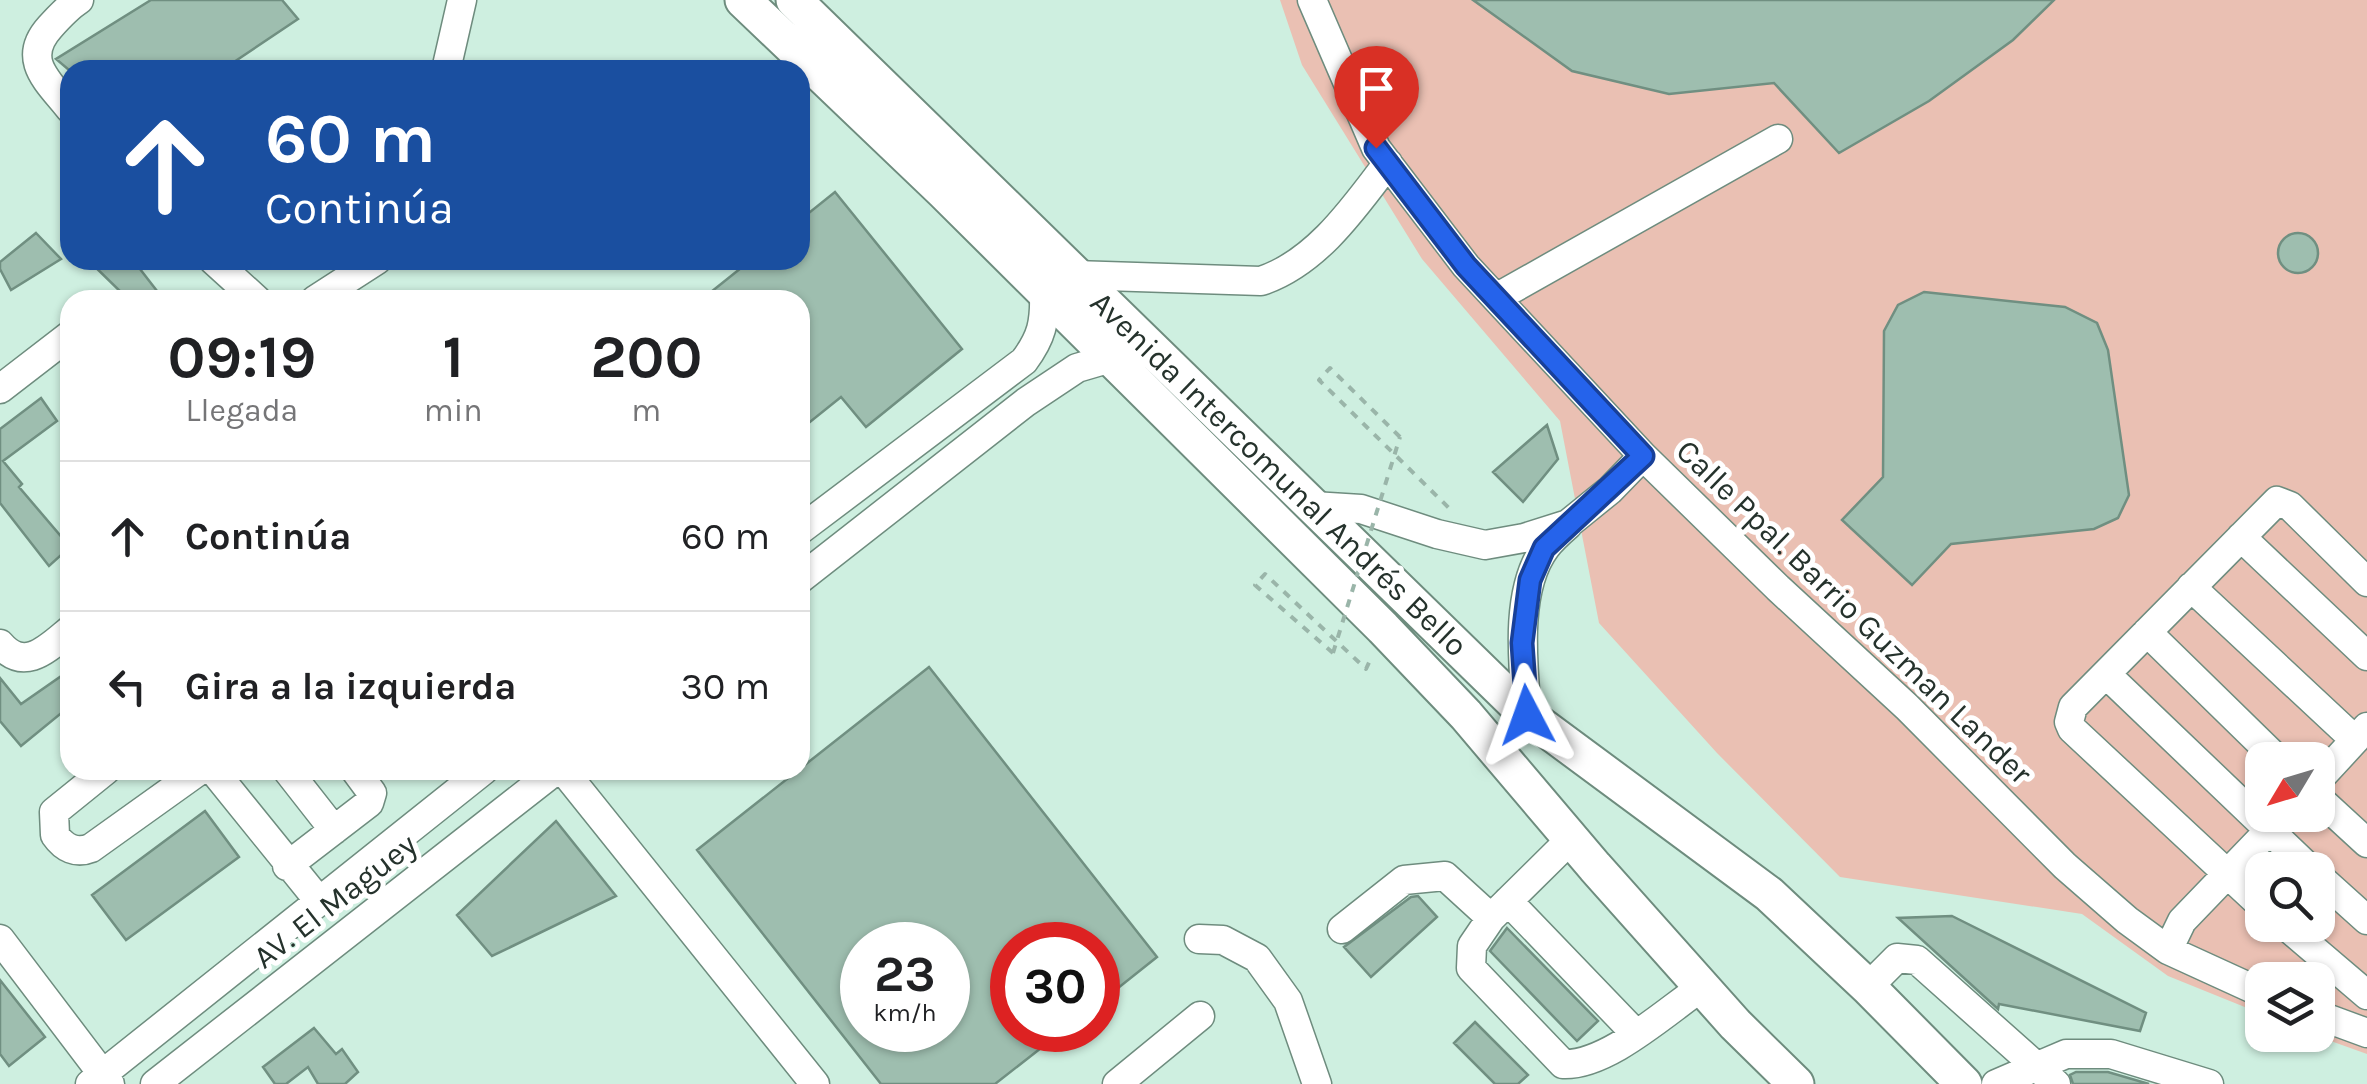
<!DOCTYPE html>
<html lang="es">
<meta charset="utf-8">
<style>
:root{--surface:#fff;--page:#f6f6f6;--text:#202124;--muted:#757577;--line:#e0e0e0}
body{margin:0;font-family:Karla,sans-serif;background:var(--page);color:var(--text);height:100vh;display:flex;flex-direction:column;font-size:38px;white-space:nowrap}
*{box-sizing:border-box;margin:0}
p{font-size:32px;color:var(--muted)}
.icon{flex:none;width:55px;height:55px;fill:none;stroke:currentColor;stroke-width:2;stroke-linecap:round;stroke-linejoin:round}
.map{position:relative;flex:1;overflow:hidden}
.panel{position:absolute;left:60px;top:290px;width:750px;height:490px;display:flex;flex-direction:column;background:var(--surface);border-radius:30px;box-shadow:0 2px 8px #0004}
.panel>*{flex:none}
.guide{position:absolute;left:60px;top:60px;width:750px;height:210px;border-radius:30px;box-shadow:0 2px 8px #0004;background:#1a4fa0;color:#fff;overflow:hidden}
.needle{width:65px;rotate:232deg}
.buttons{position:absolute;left:2245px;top:742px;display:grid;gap:20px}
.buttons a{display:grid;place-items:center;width:90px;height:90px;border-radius:20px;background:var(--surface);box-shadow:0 2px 8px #0004;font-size:50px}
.speed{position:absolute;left:840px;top:922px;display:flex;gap:20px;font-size:50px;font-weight:700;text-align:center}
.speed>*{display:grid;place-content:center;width:130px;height:130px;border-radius:50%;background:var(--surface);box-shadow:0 2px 8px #0004;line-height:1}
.speed small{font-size:25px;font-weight:400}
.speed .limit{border:15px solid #d22;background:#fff;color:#111}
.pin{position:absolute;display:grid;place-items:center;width:85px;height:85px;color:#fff;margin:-102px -42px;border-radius:50% 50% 50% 0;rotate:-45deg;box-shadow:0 0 10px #0007}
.pin .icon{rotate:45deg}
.me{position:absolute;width:110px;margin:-55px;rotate:356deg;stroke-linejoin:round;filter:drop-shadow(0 0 8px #0008)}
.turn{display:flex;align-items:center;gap:35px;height:210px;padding:0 40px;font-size:45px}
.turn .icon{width:130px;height:130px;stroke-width:2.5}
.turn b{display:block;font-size:70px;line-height:85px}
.eta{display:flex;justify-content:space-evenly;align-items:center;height:170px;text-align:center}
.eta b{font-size:60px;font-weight:700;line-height:70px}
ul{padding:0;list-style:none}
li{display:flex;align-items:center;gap:30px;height:150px;padding:0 40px;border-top:2px solid var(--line)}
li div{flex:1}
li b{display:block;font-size:38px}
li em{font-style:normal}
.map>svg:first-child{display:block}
.green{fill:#eac0b3;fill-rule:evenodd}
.building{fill:#9ebeaf;stroke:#708f81;stroke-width:2.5;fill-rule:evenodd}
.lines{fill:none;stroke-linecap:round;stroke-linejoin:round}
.minor-casing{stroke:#6e8c7e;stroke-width:31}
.major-casing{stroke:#6e8c7e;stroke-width:39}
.path{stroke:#9ab5a9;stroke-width:4;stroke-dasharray:8 8;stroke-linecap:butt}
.minor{stroke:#fff;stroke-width:28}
.major{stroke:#fff;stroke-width:35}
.path-bridge{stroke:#9ab5a9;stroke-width:4;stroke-dasharray:8 8;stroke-linecap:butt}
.route-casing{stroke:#184099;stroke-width:25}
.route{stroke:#2563eb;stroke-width:18}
.labels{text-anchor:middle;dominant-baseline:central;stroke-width:10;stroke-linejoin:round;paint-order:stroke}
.street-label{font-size:32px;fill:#25322c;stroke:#fff}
</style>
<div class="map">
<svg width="2367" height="1084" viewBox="0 0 2367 1084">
<rect width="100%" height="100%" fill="#ceefe0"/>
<path class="green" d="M 1280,0 L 2367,0 L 2367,1054 L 2314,1035 L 2318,1035 L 2318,980 L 2262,980 L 2262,1014 L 2168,976 L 2082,914 L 1840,877 L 1717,753 L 1599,623 L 1560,421 L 1422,259 L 1302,65 ZM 2262,760 L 2318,760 L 2318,815 L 2262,815 ZM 2262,870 L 2318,870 L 2318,925 L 2262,925 Z"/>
<path class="building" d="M 151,0 L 282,0 L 298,19 L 222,70 L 69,70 L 56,59 Z
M 1473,0 L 2054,0 L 2013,40 L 1929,101 L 1839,153 L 1774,83 L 1669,94 L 1572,71 Z
M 835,192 L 962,349 L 866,427 L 841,397 L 800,430 L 800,300 L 701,300 L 751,260 L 800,260 L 800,220 Z
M 36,233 L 61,259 L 11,290 L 0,269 L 0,262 Z
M2278 253a20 20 0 1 1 40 0a20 20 0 1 1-40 0Z
M 88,260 L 133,260 L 164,300 L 129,300 Z
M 1924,292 L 2065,307 L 2097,323 L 2108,350 L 2129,495 L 2118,518 L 2094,529 L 1951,544 L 1912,585 L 1842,520 L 1883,477 L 1884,331 L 1898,305 Z
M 41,398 L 57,421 L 3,461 L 22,484 L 19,487 L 70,547 L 49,566 L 0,503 L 0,429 Z
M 1547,425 L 1558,459 L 1523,502 L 1493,472 Z
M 929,667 L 1157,957 L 1098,1004 L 1098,945 L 1012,945 L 1012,1030 L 1064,1030 L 995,1084 L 881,1084 L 697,850 ZM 862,945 L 948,945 L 948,1030 L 862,1030 Z
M 70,670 L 70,706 L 21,746 L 0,721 L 0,678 L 21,704 Z
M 205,811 L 239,857 L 126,940 L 92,895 Z
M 556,821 L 616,896 L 492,956 L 457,915 Z
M 1418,896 L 1437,917 L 1371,977 L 1344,947 L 1411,897 Z
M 1952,916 L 2146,1013 L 2140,1031 L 1999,1004 L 1998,1009 L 1898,918 Z
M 1507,928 L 1598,1021 L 1577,1041 L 1490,951 Z
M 0,980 L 45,1037 L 9,1066 L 0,1054 Z
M 1475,1022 L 1528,1075 L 1518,1084 L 1495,1084 L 1454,1043 Z
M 314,1028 L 336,1054 L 342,1049 L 358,1072 L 345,1084 L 318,1084 L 308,1067 L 286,1084 L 275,1084 L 263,1067 Z
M 2076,1072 L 2108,1072 L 2149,1084 L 2073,1084 L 2070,1075 Z"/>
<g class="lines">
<defs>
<path id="minor" d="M 1312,0 L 1376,148 L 1466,266 L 1643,456 L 1778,588 L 1907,707 L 2065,866 L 2127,920 L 2168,950 L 2262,993
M 446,70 L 462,0
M 70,109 C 49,82 20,60 50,27 C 59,17 68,7 79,0
M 213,260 L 257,300
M 1074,275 L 1261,281 C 1316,263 1354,208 1388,163
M 1496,298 L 1778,139
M 315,300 L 377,260
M 0,389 L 70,335
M 1313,506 L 1361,509 L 1437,534 L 1485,545 L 1524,538 L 1568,524 L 1610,490 L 1643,456
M 800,530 L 1024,361 C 1042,337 1045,322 1044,293
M 2241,537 L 2367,656
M 800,579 L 1026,402 L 1077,368 L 1111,358
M 2191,587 L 2355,740
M 2147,632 L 2278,760
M 0,644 C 25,673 48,648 70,630
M 2106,674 L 2311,870
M 1527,715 C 1523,665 1514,589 1546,547 C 1552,539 1560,532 1568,525
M 106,770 L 54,812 L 55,835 C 64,848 76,854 91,848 L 200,770
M 213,770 L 319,901
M 287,770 L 334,830
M 563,770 L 815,1084
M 2318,780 L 2367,727
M 2318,798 L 2367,843
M 1571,839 L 1491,918 L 1472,946 L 1471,968 L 1563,1064 C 1607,1066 1665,1012 1702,987
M 287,866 L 369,803 L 372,793 L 355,770
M 2318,876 L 2367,920
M 1508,901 L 1635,1033
M 2262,906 L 2072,729 L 2069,722 L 2073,707 L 2277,501 L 2290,506 L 2367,582
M 2285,925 L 2367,995
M 1342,929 L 1404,880 L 1445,876 L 1491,918
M 0,939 L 110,1084
M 1199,939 L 1223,940 L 1257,958 L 1288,1001 L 1317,1084
M 2168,950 L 2182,921 L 2284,815
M 1868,987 L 1897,958 L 1917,960 L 2056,1084
M 2318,1015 L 2367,1033
M 90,1084 L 484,770
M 155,1084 L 556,770
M 1117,1084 L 1200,1016
M 1996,1084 L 2066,1054 L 2111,1054 L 2209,1084"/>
<path id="major" d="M 743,0 L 943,191 L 1383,628 L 1466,715 L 1595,867 L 1735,1024 L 1796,1084
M 794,0 L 1527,715 L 1769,894 L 1868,987 L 1964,1084"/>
</defs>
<use href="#minor" class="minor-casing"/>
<use href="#major" class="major-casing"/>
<path class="path" d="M 1400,437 L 1330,368 L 1319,380 L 1450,509
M 1333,653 L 1255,585 L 1265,574 L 1366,669 L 1372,656"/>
<use href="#minor" class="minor"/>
<use href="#major" class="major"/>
<path class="path-bridge" d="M 1333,653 L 1400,437"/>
</g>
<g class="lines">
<defs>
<path id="route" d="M 1376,148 L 1466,266 L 1643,456 L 1544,548 L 1530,580 L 1522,643 L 1527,715"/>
</defs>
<use href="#route" class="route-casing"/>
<use href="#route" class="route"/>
</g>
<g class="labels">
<g class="street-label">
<text transform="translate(1279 474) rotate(44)">Avenida Intercomunal Andrés Bello</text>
<text transform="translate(1854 612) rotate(44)">Calle Ppal. Barrio Guzman Lander</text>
<text transform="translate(335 901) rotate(-38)">AV. El Maguey</text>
</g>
</g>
</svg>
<div class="buttons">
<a><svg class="needle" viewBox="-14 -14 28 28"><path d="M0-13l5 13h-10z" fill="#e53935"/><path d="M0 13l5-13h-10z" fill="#757577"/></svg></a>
<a><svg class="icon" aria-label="search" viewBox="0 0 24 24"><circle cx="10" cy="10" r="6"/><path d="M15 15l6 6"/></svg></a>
<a><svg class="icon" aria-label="layers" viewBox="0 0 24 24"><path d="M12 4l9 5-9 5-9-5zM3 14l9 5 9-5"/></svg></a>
</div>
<div class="speed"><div>23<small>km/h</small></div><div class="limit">30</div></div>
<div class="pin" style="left:1376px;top:148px;background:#d93025"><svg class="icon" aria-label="arrive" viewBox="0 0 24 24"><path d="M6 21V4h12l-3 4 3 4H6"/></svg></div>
<svg class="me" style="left:1527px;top:715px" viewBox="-20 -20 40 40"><path d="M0-17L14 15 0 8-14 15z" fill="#2563eb" stroke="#fff" stroke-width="4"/></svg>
<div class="guide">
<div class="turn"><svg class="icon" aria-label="ahead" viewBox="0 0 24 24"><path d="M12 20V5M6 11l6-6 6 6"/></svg><div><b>60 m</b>Continúa</div></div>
</div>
<section class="panel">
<div class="eta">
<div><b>09:19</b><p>Llegada</p></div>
<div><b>1</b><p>min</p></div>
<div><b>200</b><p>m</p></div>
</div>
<ul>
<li><svg class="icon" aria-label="ahead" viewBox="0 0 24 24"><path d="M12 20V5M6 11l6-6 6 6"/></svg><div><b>Continúa</b></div><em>60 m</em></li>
<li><svg class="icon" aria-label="left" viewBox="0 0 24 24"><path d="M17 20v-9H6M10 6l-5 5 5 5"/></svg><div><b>Gira a la izquierda</b></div><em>30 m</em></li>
</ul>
</section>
</div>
